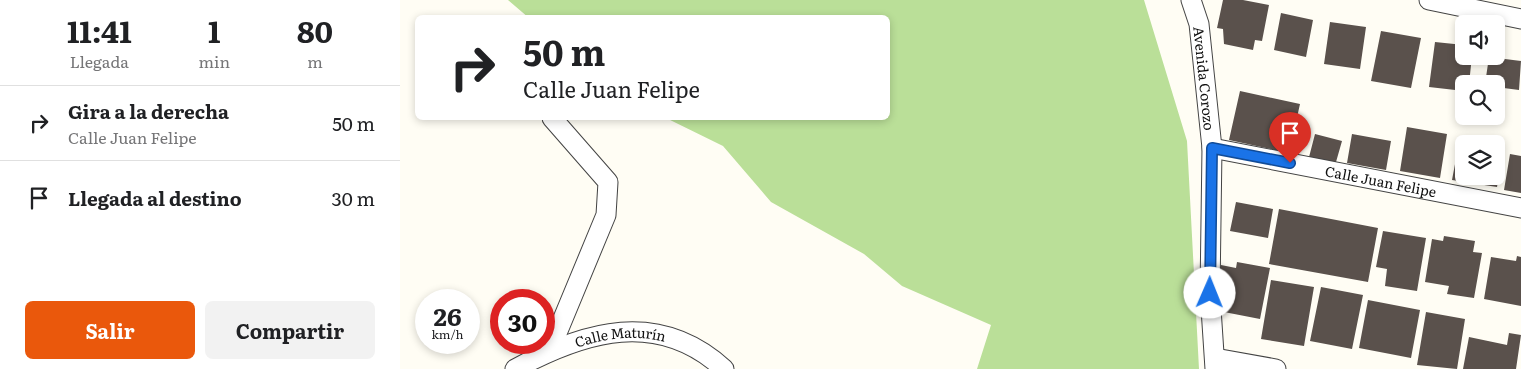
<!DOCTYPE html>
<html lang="es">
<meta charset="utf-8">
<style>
:root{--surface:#fff;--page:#f2f2f2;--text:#202124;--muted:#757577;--line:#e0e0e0;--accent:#ea580c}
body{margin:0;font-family:Literata,serif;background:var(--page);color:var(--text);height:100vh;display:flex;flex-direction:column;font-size:19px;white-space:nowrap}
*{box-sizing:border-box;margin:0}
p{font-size:16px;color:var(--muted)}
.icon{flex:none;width:28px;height:28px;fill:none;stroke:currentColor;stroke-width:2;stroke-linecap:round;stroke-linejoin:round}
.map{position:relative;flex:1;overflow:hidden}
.side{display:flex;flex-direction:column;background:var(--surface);width:400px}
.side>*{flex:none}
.guide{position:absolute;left:15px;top:15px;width:475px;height:105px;border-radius:8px;box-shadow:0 2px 8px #0003;background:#fff;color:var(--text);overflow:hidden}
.tools{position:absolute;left:1055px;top:15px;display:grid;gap:10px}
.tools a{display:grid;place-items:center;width:50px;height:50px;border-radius:8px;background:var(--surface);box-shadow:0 2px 8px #0003;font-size:25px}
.speed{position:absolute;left:15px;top:289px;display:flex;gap:10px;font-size:25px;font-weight:700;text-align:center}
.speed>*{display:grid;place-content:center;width:65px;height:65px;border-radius:50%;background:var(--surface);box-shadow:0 2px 8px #0003;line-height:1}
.speed small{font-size:12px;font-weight:400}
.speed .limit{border:8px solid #d22;background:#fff;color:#111}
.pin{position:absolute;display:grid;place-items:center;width:42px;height:42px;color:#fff;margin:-51px -21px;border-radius:50% 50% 50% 0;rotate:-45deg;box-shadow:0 0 5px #0007}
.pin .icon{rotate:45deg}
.me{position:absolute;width:55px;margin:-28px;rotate:1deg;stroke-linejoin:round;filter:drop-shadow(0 0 4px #0008)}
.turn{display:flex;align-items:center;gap:18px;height:105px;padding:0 25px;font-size:22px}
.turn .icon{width:65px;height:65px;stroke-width:2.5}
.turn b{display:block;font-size:35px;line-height:42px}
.eta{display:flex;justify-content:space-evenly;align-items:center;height:85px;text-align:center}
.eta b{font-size:30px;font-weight:700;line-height:35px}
.button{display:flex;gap:10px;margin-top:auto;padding:10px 25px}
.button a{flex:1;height:58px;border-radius:8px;background:var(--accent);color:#fff;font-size:20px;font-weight:700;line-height:58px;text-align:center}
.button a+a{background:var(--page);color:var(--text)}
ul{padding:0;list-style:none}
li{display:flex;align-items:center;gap:15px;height:75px;padding:0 25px;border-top:1px solid var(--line)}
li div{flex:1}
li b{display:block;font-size:19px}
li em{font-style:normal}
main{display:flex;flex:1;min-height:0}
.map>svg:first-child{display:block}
.forest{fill:#badf98}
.building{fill:#5a514c}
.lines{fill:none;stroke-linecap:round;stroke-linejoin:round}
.street-casing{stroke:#444;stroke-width:21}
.street{stroke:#fff;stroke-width:19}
.route-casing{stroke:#114b97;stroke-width:12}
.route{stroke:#1a73e8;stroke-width:9}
.labels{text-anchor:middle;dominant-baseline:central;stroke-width:5;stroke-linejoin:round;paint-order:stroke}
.street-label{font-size:14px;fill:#111;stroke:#fff}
</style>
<main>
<section class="side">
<div class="eta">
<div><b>11:41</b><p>Llegada</p></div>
<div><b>1</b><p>min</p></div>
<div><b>80</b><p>m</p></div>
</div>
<ul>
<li><svg class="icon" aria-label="right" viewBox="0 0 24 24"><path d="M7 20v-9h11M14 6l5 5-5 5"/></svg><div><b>Gira a la derecha</b><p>Calle Juan Felipe</p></div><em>50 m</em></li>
<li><svg class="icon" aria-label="arrive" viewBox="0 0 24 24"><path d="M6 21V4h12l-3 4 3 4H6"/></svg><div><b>Llegada al destino</b></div><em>30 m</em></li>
</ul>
<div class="button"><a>Salir</a><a>Compartir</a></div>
</section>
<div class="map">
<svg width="1121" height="369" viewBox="0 0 1121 369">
<rect width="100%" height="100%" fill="#fffdf4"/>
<path class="forest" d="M 108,0 L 744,0 L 787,141 L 799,369 L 577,369 L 591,325 L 502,286 L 464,254 L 371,202 L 323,146 L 266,118 L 488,118 L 488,18 L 129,18 Z"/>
<path class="building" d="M 823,0 L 843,0 L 869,5 L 862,41 L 855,40 L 853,50 L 824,44 L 823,29 L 817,28 Z
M 881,13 L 913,20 L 906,57 L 874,50 Z
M 930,22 L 966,27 L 960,69 L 924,64 Z
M 981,31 L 1021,38 L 1011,88 L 971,81 Z
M 1035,42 L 1064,45 L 1064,56 L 1072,56 L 1069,84 L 1064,84 L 1064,91 L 1029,87 Z
M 1089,57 L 1121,61 L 1119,90 L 1096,87 L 1096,84 L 1085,84 Z
M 840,91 L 900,104 L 889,153 L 829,140 Z
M 1007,127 L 1047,134 L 1040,178 L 1000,171 Z
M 915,134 L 942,141 L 934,169 L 908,161 Z
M 952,134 L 991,141 L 986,170 L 947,163 Z
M 1059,143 L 1064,143 L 1064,176 L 1096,176 L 1096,156 L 1102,157 L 1097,187 L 1052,180 Z
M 1110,154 L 1121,156 L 1121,193 L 1104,190 Z
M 836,202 L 873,209 L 868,238 L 830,231 Z
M 879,209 L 978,228 L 968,282 L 869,264 Z
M 983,231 L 1026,238 L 1017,291 L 985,286 L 987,269 L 976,267 Z
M 1044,236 L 1075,241 L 1073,252 L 1082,253 L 1074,298 L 1047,294 L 1049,286 L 1025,282 L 1032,239 L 1043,241 Z
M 1117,256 L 1121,257 L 1121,306 L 1084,299 L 1091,257 L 1116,261 Z
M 837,262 L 870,268 L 860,319 L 824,312 L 831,281 L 818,278 L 821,265 L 836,268 Z
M 871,280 L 914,287 L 904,346 L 861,339 Z
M 921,287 L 963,295 L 952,349 L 910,341 Z
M 968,300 L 1020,310 L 1011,358 L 959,348 Z
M 1026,312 L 1065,319 L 1057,369 L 1017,365 Z
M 1109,333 L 1121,335 L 1116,369 L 1063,369 L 1069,337 L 1107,345 Z"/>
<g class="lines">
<defs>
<g id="street">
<path id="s1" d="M 791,0 L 799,24 L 812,148 L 810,293 L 815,369"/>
<path d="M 1029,0 L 1121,19"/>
<path id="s2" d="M 812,148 L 1121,208"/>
<path d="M 150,350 L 206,215 L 208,182 L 152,118"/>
<path d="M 815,358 L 876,369"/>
<path id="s3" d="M 115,369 C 185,331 258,309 324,369"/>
</g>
</defs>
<use href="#street" class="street-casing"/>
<use href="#street" class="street"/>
</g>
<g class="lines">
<defs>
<path id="route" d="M 810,293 L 812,148 L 890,163"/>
</defs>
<use href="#route" class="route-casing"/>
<use href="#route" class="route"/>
</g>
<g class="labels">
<g class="street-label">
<text stroke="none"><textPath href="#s1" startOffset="80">Avenida Corozo</textPath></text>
<text stroke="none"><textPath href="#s2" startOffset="172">Calle Juan Felipe</textPath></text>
<text stroke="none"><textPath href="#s3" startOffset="112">Calle Maturín</textPath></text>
</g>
</g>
</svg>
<div class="tools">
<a><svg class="icon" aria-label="sound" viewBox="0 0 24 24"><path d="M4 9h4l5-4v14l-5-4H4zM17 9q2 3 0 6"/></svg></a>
<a><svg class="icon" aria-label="search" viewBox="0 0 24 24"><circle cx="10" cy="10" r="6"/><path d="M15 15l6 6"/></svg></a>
<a><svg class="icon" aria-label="layers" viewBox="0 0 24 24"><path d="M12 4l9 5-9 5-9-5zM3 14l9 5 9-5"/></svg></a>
</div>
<div class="speed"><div>26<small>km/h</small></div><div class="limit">30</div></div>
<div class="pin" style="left:890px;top:163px;background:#d93025"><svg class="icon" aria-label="arrive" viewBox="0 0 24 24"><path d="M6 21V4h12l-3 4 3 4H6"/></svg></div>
<svg class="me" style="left:810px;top:293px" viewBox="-20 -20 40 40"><circle r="19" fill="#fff"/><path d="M0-13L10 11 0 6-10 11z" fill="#1a73e8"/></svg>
<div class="guide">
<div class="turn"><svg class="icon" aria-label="right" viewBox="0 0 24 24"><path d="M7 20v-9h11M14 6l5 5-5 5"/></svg><div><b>50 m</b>Calle Juan Felipe</div></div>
</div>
</div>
</main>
